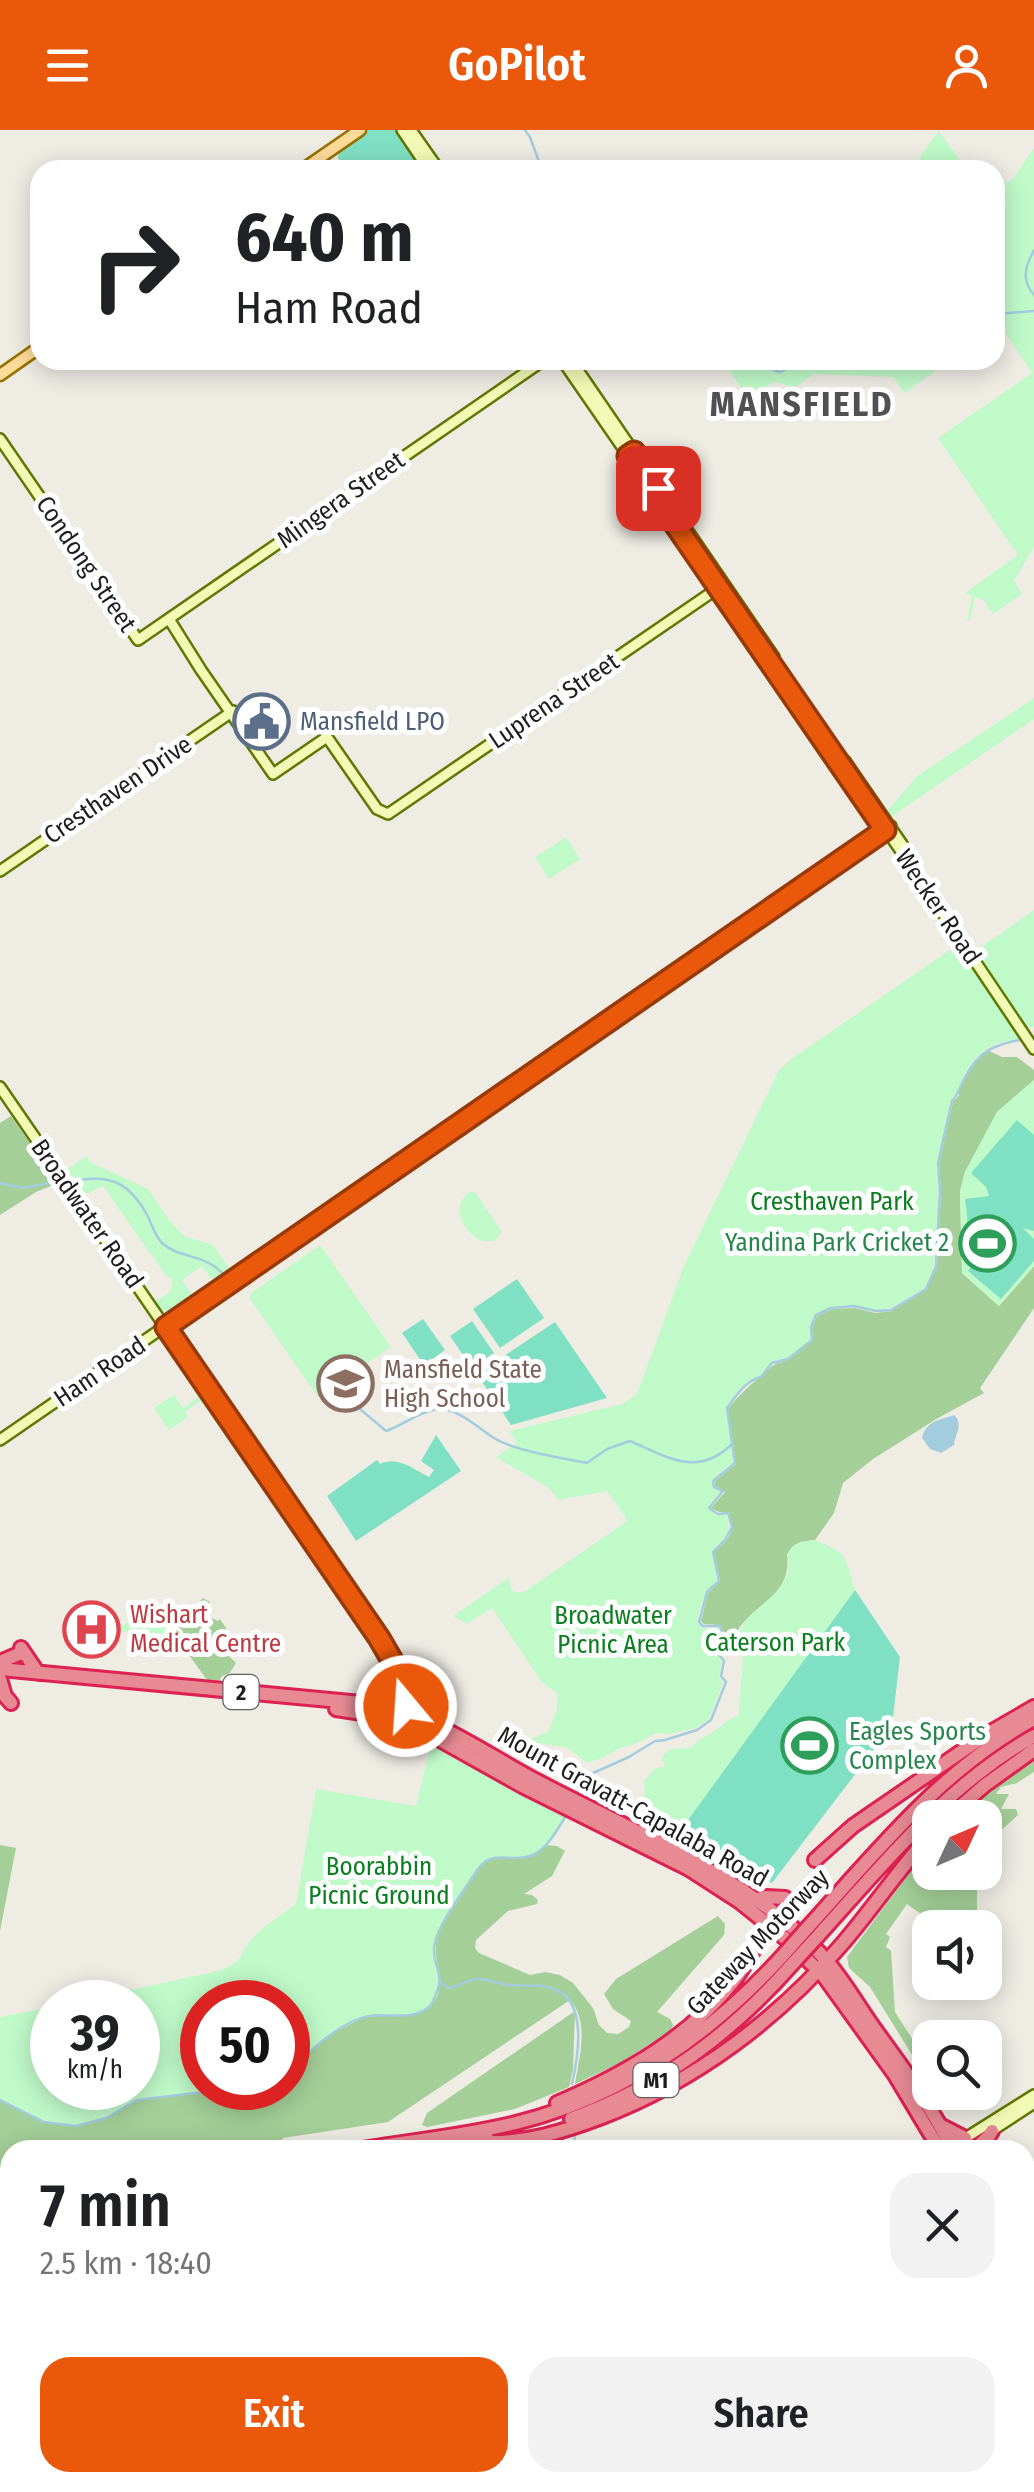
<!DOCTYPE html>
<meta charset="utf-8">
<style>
:root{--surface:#fff;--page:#f2f2f2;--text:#202124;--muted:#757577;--accent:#ea580c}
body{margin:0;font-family:"Fira Sans Condensed",sans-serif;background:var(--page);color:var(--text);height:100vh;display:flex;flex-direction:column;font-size:38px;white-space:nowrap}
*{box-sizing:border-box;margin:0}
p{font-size:32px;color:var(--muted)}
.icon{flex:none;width:55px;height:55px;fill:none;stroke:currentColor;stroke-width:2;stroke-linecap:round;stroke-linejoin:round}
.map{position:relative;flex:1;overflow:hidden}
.drawer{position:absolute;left:0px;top:2010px;width:1035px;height:352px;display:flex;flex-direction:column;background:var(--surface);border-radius:30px 30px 0 0;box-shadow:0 5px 25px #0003}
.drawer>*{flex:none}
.guide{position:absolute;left:30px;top:30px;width:975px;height:210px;border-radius:30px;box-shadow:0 5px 25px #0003;background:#fff;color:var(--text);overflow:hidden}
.needle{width:65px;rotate:46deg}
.fabs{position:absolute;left:912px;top:1670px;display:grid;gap:20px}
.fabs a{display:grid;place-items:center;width:90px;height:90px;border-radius:20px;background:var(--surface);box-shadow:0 5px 25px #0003;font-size:50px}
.speed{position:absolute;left:30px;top:1850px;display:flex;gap:20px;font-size:50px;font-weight:700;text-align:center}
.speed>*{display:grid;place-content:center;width:130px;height:130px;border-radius:50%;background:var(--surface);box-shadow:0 5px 25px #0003;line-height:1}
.speed small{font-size:25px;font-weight:400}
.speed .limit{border:15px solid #d22;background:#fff;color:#111}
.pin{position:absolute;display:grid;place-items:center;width:85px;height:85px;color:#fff;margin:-42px;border-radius:20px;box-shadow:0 5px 15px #0006}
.me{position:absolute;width:110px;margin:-55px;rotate:342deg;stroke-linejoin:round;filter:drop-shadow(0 0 8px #0008)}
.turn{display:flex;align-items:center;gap:35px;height:210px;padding:0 40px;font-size:45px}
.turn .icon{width:130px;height:130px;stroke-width:2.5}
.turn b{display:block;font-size:70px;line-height:85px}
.round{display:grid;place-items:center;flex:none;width:105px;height:105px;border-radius:30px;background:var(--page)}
.headline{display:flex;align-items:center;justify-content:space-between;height:170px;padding:0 40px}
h1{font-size:60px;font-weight:600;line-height:75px}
.button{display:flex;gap:20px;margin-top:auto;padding:20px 40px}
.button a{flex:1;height:115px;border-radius:30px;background:var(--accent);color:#fff;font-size:40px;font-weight:600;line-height:115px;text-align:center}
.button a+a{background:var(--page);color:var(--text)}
header{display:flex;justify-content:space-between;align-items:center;height:130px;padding:0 40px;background:var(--accent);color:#fff;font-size:45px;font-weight:600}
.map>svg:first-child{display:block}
.forest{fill:#a4cf98}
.park{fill:#c0fac9}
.pitch{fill:#80e0c3}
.water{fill:#a3ccde}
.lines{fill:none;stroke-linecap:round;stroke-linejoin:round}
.stream{stroke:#a3ccde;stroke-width:2.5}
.secondary-casing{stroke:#617703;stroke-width:14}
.primary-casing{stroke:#987200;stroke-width:15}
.highway-casing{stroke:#dd2152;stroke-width:18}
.secondary{stroke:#f2fbb6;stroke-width:9}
.primary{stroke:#fddb9b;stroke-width:10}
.highway{stroke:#e88a94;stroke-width:12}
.highway-bridge-casing{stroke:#dd2152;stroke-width:18;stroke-linecap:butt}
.highway-bridge{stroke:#e88a94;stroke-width:12}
.route-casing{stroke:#983908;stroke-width:25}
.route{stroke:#ea580c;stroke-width:18}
.labels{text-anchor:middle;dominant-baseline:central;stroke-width:10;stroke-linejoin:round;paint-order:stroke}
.shield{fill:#fff;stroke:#626262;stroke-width:2.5}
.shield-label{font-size:22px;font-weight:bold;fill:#1e1e1e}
.street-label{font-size:25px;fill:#1e1e1e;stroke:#fff}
.service-label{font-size:25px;fill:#4e5e75;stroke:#fff;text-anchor:start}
.park-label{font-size:25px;fill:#097f1d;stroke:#fff}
.leisure-label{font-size:25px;fill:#27864d;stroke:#fff;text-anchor:end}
.education-label{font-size:25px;fill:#785e54;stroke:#fff;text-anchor:start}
.health-label{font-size:25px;fill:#be3a42;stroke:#fff;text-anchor:start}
.district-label{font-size:35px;font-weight:bold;letter-spacing:2.5px;fill:#515151;stroke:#fff}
</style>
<header><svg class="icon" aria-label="menu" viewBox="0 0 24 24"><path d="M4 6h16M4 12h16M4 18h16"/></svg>GoPilot<svg class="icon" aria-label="person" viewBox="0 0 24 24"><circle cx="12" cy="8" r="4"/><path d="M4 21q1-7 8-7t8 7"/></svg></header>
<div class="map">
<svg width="1034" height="2362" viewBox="0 0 1034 2362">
<rect width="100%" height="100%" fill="#efece4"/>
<path class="forest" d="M 987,920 L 1002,927 L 1017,927 L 1034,940 L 1034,950 L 997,982 L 965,1042 L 960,1061 L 962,1143 L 999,1176 L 1034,1136 L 1034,1178 L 980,1258 L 984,1263 L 938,1288 L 873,1329 L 843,1353 L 834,1383 L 815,1410 L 800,1412 L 787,1424 C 792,1466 757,1471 738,1500 L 740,1514 L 737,1516 L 729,1511 L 720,1495 L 704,1494 L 701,1491 L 708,1463 L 720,1451 L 714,1422 C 730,1409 735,1402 729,1382 L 719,1382 L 711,1378 L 725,1362 L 715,1356 L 715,1351 L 736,1334 L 728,1279 C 741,1262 755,1251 770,1238 C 776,1232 785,1232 792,1227 C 799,1222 806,1216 812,1211 L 812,1198 L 817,1186 L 832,1179 L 855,1178 L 876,1183 L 891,1181 L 926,1160 L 937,1136 L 941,1062 L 939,1033 L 953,972 C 964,960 955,971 961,956 C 967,943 976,930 987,920 Z
M 11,986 L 58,1053 L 36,1062 L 0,1085 L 0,993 Z
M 203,1468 L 210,1472 L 205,1477 L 208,1486 L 218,1491 L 220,1489 L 228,1501 L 226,1504 L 232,1506 L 238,1513 L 235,1519 L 231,1519 L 228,1525 L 236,1533 L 229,1544 L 222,1546 L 219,1551 L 207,1550 L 165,1492 L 176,1490 L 184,1491 L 184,1488 Z
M 1034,1626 L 1034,1642 L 1017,1653 L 1001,1657 L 996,1664 L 1009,1664 L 1001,1679 L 1016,1679 L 1018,1685 L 985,1715 L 985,1688 L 957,1688 L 1002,1649 Z
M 0,1715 L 16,1718 L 0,1801 Z
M 546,1715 L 557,1716 L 565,1721 L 552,1746 L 524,1764 L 532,1765 L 538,1770 L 537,1774 L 508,1781 L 476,1810 L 475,1818 L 479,1823 L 530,1845 L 545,1842 L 560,1845 L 573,1853 L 593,1878 L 599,1895 L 607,1903 L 618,1904 L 629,1897 L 631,1891 L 613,1879 L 604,1864 L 616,1849 L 718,1786 L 725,1794 L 724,1805 L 657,1882 L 670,1889 L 673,1895 L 670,1901 L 620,1933 L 575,1954 C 579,1928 590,1892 570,1870 L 388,1992 L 283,2008 L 281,2012 L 292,2019 L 291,2020 L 10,2020 L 10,2088 L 0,2091 L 0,1970 L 44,1992 L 106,1988 L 137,1970 L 177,1964 L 237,1958 L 288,1958 L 288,1942 L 323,1908 L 367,1886 L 413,1885 L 441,1853 L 434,1819 L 438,1802 L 482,1733 L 497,1726 L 521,1729 L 537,1724 Z
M 930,1715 L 930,1742 L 977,1743 L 977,1780 L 980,1785 L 976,1793 L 978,1797 L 939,1797 L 907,1774 L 886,1804 L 890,1807 L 886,1817 L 891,1821 L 895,1882 L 922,1924 L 917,1929 L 914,1928 L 870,1857 L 849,1838 L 847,1827 Z
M 575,1881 L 573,1940 L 569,1957 L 515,1979 L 427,1997 L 422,1995 L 427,1983 Z"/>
<path class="park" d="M 939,1 L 967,40 L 917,40 L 921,25 Z
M 1034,18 L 1034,417 L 1014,451 L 1022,464 L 993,484 L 984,470 L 975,467 L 970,491 L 967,491 L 972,466 L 965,463 L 1018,425 L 938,308 L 1032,243 L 1007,205 L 995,202 L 995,74 L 1002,54 L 1012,50 Z
M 722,230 L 951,230 L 904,263 L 893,247 L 814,244 L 793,259 C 778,250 774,250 760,261 L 742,259 Z
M 1034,568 L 1034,589 L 891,687 L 887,681 L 917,646 Z
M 566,707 L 580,729 L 549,749 L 535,727 Z
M 1034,780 L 1034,896 L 1026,900 L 1007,873 L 977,820 Z
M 957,815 L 1020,910 C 989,911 977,923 962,949 C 958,958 959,963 951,970 L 937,1033 L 939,1061 L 934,1135 L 925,1158 L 891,1178 L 876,1180 L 854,1175 L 832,1177 L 815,1184 L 810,1197 L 811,1210 L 788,1228 L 772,1232 L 761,1246 C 745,1249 735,1266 726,1278 L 734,1332 L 712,1350 L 713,1358 L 721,1362 L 708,1378 L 718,1385 L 727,1384 C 732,1404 725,1409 712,1421 L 717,1451 C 706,1462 698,1477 698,1493 L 703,1498 L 719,1498 L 720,1503 L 715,1522 L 722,1531 L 719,1547 L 723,1553 L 709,1589 L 696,1598 L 670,1604 L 657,1603 L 635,1614 L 619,1618 L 603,1628 L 587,1633 L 568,1618 L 526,1611 L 548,1602 L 557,1579 L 558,1564 L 542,1552 L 492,1478 L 467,1494 L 453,1486 L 510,1447 L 510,1456 L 514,1462 L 524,1462 L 626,1392 L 626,1388 L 607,1361 L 558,1370 L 549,1358 L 496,1327 L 517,1313 L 510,1301 L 622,1274 L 637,1264 L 684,1136 L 779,940 L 790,930 Z
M 1034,950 L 1034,1136 L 999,1176 L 962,1143 L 960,1061 L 965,1042 L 997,982 Z
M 86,1026 L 90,1032 L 148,1059 L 170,1091 L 184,1106 L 213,1115 L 232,1142 L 231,1146 L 219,1154 L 215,1153 L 202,1136 L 182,1150 L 194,1168 L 172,1182 L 161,1181 L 155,1172 L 170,1162 L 173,1149 L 167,1147 L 103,1056 L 89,1063 L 83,1064 L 66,1040 Z
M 470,1062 L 475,1062 L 502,1102 L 494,1111 C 469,1116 446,1077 470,1062 Z
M 320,1115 L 391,1217 L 318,1267 L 250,1169 L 251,1163 Z
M 174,1265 L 183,1278 L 202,1265 L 205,1268 L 185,1282 L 188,1287 L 169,1300 L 154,1278 Z
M 815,1410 C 848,1422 846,1429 855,1460 L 678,1704 L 645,1673 L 644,1651 L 654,1639 L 665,1636 L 662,1629 C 666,1615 680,1619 691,1618 C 699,1607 709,1606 718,1598 C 726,1592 729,1589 739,1585 L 741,1549 C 744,1541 740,1534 744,1527 C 726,1491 760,1483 779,1459 C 783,1454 788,1445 789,1438 C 789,1429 785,1423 792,1417 C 799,1411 807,1411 815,1410 Z
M 154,1474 L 174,1504 L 115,1501 Z
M 432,1611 L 565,1687 C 553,1705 541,1730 516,1728 C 505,1728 497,1725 487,1731 C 476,1737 446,1786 440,1799 C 426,1827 454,1857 428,1878 C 411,1891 387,1882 368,1886 C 339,1893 309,1922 288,1942 L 288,1872 L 202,1872 L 202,1958 L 237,1958 L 137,1970 L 106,1988 L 76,1996 L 44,1992 L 0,1970 L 0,1887 L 52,1877 L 52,1958 L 138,1958 L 138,1872 L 74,1872 L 222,1840 C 244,1831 238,1826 250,1811 C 260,1798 283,1784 296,1774 L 316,1659 L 416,1676 Z"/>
<path class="pitch" d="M 368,0 L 396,0 L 418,32 C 404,46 366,40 346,40 L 338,28 L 339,20 Z
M 1017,990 L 1034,1005 L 1034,1101 L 1023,1098 L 1034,1109 L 1034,1131 L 1001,1169 L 968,1141 L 972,1136 C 955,1119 967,1114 967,1096 C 968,1087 966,1077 965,1069 L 989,1066 L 986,1057 L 971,1043 Z
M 517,1149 L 544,1188 L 500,1218 L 473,1179 Z
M 423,1189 L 445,1220 L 424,1235 L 402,1203 Z
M 472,1191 L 494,1223 L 472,1238 L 450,1206 Z
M 555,1192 L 607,1268 L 511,1295 L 477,1244 Z
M 436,1305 L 461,1341 L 356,1411 L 327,1366 L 377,1330 L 380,1334 C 397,1325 415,1340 429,1347 L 434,1340 L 421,1331 Z
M 855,1460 L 900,1527 L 892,1596 L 772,1753 L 743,1741 L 696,1703 L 683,1697 Z"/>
<path class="water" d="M 954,1285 C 964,1293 955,1305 954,1315 L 941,1323 L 930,1319 L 922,1308 C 926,1291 939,1290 954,1285 Z"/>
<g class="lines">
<path class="stream" d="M 525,0 L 530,7 L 542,40
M 1034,120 C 1025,137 1021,150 1034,165
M 995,184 L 1034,181
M 761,230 L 775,241 L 781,242 L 800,230
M 74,1051 C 110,1044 129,1052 147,1085 C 152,1094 154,1105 162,1113 C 181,1130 204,1122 225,1146
M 0,1053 L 23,1058 L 56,1052
M 333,1256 L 386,1301 C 403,1295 420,1281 438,1279 C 458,1278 478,1298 494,1308 C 515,1321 561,1328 587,1333 L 607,1319 L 630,1311 C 667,1327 698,1348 732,1314
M 577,1663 L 585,1649 L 591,1644 L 629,1627 L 655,1611 L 665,1610 L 697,1600 L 711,1590 L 726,1552 L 721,1546 L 724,1531 L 716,1521 L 722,1502 L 720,1496 L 703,1496 L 699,1492 L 707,1462 L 719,1451 L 713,1422 L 725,1410 L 732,1397 L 728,1383 L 718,1384 L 709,1378 L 723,1361 L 714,1357 L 713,1351 L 735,1333 L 727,1278 C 736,1266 746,1250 761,1247 L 772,1233 L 788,1229 L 812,1210 L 811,1197 L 816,1185 L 831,1178 L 854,1176 L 876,1181 L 891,1180 L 926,1159 L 936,1136 L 940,1061 L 938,1033 L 952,971 C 959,964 959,958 964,949 C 980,919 992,916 1024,909
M 441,1853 L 448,1858 C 458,1857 468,1849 478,1849 C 488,1849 499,1854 509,1855 C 525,1857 542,1853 556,1860 C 588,1873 578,1927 572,1954
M 288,1942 C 309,1922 339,1892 369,1886 C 388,1883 413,1891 429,1877 C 433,1873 434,1869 436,1864 C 445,1845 434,1838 434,1820 C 434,1798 466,1758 478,1739 C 492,1718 514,1734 533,1725 C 549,1717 558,1698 567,1684
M 0,1970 L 44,1992 L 76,1996 L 106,1988 L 137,1970 L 237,1958
M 574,2020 L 575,2003"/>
<defs>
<path id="secondary" d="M 402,0 L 429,40
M 411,0 L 439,40
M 562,230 L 905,727 L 1034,919
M 571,230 L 774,527
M 0,309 L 138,510 L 544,230
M 169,489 L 201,540 L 273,644 L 327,607 L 377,679 L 388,684 L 721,456
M 845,631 L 904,717
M 0,741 L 233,581
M 0,957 L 379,1508 C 392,1542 413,1545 404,1589
M 0,1310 L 891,696
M 405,1541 C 415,1558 416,1570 410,1588
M 990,2002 L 1034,1973
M 948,2019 L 1034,1965
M 1025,2239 L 1034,2232
M 442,2362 L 456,2352
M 457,2362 L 470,2352
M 973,2362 L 976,2352"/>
<path id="primary" d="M 302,40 L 360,0
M 0,245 L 40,217"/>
<path id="highway" d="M 21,1518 L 38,1543
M 0,1532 L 21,1523
M 0,1539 L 372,1574 C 434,1585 482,1622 537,1651 C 629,1700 756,1750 826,1830 C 846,1853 861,1881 879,1905 C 906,1942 933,1979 953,2020
M 0,1549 L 5,1566 L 11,1573
M 413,1558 L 440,1595
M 381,1575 L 396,1565 L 404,1551
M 336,1579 L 382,1586 L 424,1601 L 524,1657 L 689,1739 L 740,1772 L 786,1809 L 823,1845 L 895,1945 L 940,2020
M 947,1688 L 985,1655 L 1034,1620
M 815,1730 L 853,1696 L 984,1606 L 1034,1577
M 754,1770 L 766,1767 L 785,1768
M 808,1797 C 877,1721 942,1639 1034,1589
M 818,1806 C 884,1733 947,1655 1034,1606
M 557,1973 C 625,1944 690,1907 736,1848 C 748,1831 758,1812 769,1794
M 571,1989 C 663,1955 731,1904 795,1831
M 940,1995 L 965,2008
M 483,2012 C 524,2014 565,2001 602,1987 C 696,1951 778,1889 843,1813 C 873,1778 899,1739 930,1705
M 356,2020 C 409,2011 464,2006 516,1993 C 624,1966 711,1905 785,1823
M 427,2020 L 489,2010
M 974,2020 L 989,2006 L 992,2001
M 0,2100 L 10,2097
M 0,2111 L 10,2108
M 1025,2179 L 1034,2200
M 1025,2202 L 1034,2224
M 1026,2252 L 1034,2253"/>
</defs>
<use href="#secondary" class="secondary-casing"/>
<use href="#primary" class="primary-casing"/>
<use href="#highway" class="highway-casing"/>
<use href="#secondary" class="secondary"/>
<use href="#primary" class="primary"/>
<use href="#highway" class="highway"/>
<defs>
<path id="highway-bridge" d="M 785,1823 L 808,1797
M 795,1831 L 818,1806"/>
</defs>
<use href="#highway-bridge" class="highway-bridge-casing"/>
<use href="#highway-bridge" class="highway-bridge"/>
</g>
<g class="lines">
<defs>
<path id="route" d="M 406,1576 L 404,1551 L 379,1508 L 166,1197 L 885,700 L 628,326 L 634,322 L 658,358"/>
</defs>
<use href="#route" class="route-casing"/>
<use href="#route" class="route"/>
</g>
<defs>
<symbol id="civic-ring" viewBox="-11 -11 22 22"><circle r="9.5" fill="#fff" stroke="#5c6f8a" stroke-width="1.5"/><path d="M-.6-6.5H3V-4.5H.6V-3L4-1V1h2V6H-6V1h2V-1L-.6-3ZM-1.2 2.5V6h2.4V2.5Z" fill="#5c6f8a"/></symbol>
<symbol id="stadium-ring" viewBox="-11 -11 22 22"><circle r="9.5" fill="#fff" stroke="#2e9e5b" stroke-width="1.5"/><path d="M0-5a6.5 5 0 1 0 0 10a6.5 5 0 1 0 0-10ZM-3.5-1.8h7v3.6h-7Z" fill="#2e9e5b"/></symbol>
<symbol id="school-ring" viewBox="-11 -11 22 22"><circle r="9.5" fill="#fff" stroke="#8d6e63" stroke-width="1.5"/><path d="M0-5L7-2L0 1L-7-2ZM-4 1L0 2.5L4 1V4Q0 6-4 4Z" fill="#8d6e63"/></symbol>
<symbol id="hospital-ring" viewBox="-11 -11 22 22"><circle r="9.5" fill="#fff" stroke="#e0444e" stroke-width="1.5"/><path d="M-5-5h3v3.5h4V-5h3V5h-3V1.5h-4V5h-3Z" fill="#e0444e"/></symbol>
</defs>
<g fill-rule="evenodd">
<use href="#civic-ring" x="230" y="560" width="63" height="63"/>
<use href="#stadium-ring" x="956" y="1082" width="63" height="63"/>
<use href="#school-ring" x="314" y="1222" width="63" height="63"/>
<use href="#hospital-ring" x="60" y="1468" width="63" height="63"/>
<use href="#stadium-ring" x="778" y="1584" width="63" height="63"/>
</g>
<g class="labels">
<g class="shield">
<rect x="223.5" y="1545" width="35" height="34" rx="8"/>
<rect x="633.5" y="1933" width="45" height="34" rx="8"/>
</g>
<g class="shield-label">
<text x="241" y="1562">2</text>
<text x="656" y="1950">M1</text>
</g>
<g class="street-label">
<text transform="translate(341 370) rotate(-35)">Mingera Street</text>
<text transform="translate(86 434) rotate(56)">Condong Street</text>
<text transform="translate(554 571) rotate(-34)">Luprena Street</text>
<text transform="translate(118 660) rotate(-34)">Cresthaven Drive</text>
<text transform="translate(938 777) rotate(56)">Wecker Road</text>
<text transform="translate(87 1084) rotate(55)">Broadwater Road</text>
<text transform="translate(100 1242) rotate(-34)">Ham Road</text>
<text transform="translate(633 1677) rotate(29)">Mount Gravatt-Capalaba Road</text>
<text transform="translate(758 1812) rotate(-46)">Gateway Motorway</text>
</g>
<g class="service-label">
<text x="300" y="592">Mansfield LPO</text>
</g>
<g class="park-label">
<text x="832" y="1072">Cresthaven Park</text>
<text x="613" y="1486">Broadwater<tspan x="613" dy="29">Picnic Area</tspan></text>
<text x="775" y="1513">Caterson Park</text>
<text x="379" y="1737">Boorabbin<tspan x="379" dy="29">Picnic Ground</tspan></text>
</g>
<g class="leisure-label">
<text x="949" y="1113">Yandina Park Cricket 2</text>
<text x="849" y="1602" text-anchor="start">Eagles Sports<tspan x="849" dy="29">Complex</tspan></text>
</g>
<g class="education-label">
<text x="384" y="1240">Mansfield State<tspan x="384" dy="29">High School</tspan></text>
</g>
<g class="health-label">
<text x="130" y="1485">Wishart<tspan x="130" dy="29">Medical Centre</tspan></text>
</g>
<g class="district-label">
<text x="802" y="274">MANSFIELD</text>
</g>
</g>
</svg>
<div class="fabs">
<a><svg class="needle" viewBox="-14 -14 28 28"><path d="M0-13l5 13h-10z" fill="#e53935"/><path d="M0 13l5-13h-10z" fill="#757577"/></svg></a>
<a><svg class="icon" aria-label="sound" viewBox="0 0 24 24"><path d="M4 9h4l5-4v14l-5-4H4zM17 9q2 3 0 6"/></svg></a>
<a><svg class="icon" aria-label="search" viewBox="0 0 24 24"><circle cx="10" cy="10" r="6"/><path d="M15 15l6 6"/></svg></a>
</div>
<div class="speed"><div>39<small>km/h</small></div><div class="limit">50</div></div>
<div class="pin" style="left:658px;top:358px;background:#d93025"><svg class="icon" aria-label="arrive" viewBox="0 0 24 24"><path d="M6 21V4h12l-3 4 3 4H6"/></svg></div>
<svg class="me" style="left:406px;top:1576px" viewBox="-20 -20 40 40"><circle r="17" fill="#ea580c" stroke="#fff" stroke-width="3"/><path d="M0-11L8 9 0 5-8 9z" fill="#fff"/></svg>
<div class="guide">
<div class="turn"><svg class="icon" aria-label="right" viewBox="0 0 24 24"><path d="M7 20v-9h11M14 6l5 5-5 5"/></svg><div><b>640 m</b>Ham Road</div></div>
</div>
<section class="drawer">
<div class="headline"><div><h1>7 min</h1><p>2.5 km · 18:40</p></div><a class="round"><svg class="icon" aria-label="close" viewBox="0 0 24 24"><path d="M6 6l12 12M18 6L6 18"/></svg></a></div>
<div class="button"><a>Exit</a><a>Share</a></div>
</section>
</div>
